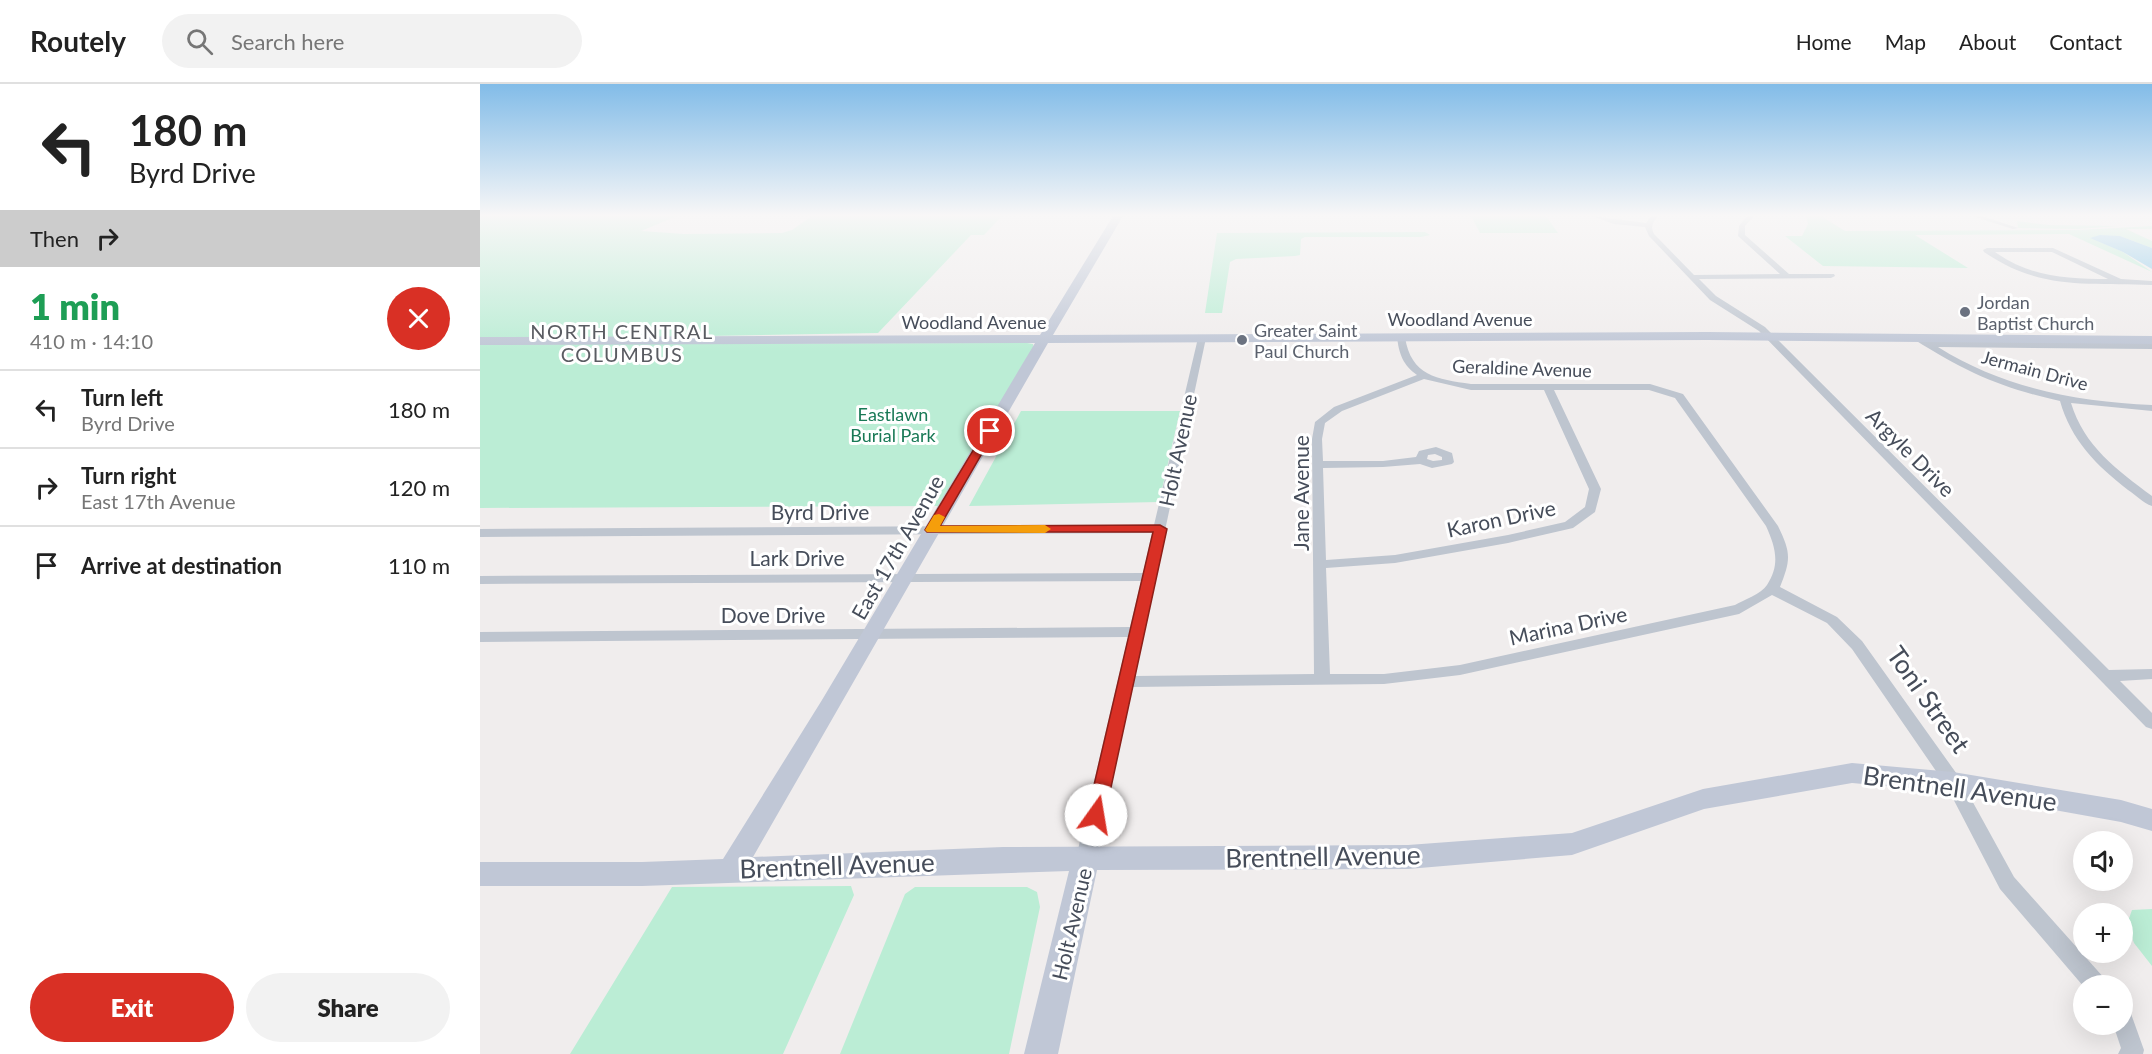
<!DOCTYPE html>
<meta charset="utf-8">
<style>
:root{--surface:#fff;--page:#f2f2f2;--text:#222;--muted:#767676;--line:#e0e0e0;--accent:#d93025}
body{margin:0;font-family:Lato,sans-serif;background:var(--page);color:var(--text);height:100vh;display:flex;flex-direction:column;font-size:22px;white-space:nowrap}
*{box-sizing:border-box;margin:0}
p{font-size:20px;color:var(--muted)}
.icon{flex:none;width:33px;height:33px;fill:none;stroke:currentColor;stroke-width:2;stroke-linecap:round;stroke-linejoin:round}
.map{position:relative;flex:1;overflow:hidden}
.sheet{display:flex;flex-direction:column;background:var(--surface);width:480px}
.sheet>*{flex:none}
.top-card{background:#fff;color:var(--text);overflow:hidden}
.fabs{position:absolute;left:1593px;top:747px;display:grid;gap:12px}
.fabs a{display:grid;place-items:center;width:60px;height:60px;border-radius:50%;background:var(--surface);box-shadow:0 6px 24px #0002;font-size:30px}
.pin{position:absolute;display:grid;place-items:center;width:51px;height:51px;color:#fff;margin:-26px;border:3px solid #fff;border-radius:50%;box-shadow:0 2px 6px #0007}
.me{position:absolute;width:66px;margin:-33px;rotate:13deg;stroke-linejoin:round;filter:drop-shadow(0 0 4px #0008)}
.turn{display:flex;align-items:center;gap:21px;height:126px;padding:0 30px;font-size:27px}
.turn .icon{width:78px;height:78px;stroke-width:2.5}
.turn b{display:block;font-size:42px;line-height:51px}
.then{display:flex;align-items:center;height:57px;padding:0 30px;background:#0003;gap:12px;font-size:22px}
.round{display:grid;place-items:center;flex:none;width:63px;height:63px;border-radius:32px;background:var(--page)}
.headline{display:flex;align-items:center;justify-content:space-between;height:102px;padding:0 30px}
h1{font-size:36px;font-weight:800;line-height:45px;color:#1e9e55}
.cta{display:flex;gap:12px;margin-top:auto;padding:12px 30px}
.cta a{flex:1;height:69px;border-radius:36px;background:var(--accent);color:#fff;font-size:24px;font-weight:800;line-height:69px;text-align:center}
.cta a+a{background:var(--page);color:var(--text)}
ul{padding:0;list-style:none}
li{display:flex;align-items:center;gap:18px;height:78px;padding:0 30px;border-top:2px solid var(--line)}
li div{flex:1}
li b{display:block;font-size:22px}
li em{font-style:normal}
header{display:flex;align-items:center;gap:36px;box-sizing:border-box;height:84px;padding:0 30px;background:var(--surface);border-bottom:2px solid var(--line)}
header strong{font-size:28px}
nav{display:flex;gap:33px;margin-inline-start:auto;font-size:21px}
.search{width:420px;height:54px;background:var(--page);display:flex;align-items:center;gap:15px;box-sizing:border-box;padding:0 21px;border-radius:33px;color:var(--muted);font-size:22px}
main{display:flex;flex:1;min-height:0}
.map>svg:first-child{display:block}
.green{fill:#bbedd5}
.water{fill:#8ac8e9}
.lines{fill:none;stroke-linecap:round;stroke-linejoin:round}
.street{fill:#bec5cf;fill-rule:evenodd}
.secondary{fill:#c0c7d6;fill-rule:evenodd}
.route{fill:#d93025;stroke:#8d1f18;stroke-width:1.5}
.slow{fill:#f59e0b}
.worship-dot{fill:#6b7280;stroke:#fff;stroke-width:2}
.labels{text-anchor:middle;dominant-baseline:central;stroke-width:6;stroke-linejoin:round;paint-order:stroke}
.far-worship-label{font-size:18px;fill:#5b616d;stroke:#fff;text-anchor:start}
.far-street-label{font-size:18px;fill:#464d5a;stroke:#fff}
.far-park-label{font-size:18px;fill:#197956;stroke:#fff}
.far-quarter-label{font-size:20px;letter-spacing:1.5px;fill:#5a5c62;stroke:#fff}
.street-label{font-size:21px;fill:#464d5a;stroke:#fff}
.near-street-label{font-size:26px;fill:#464d5a;stroke:#fff}
</style>
<header>
<strong>Routely</strong>
<div class="search"><svg class="icon" aria-label="search" viewBox="0 0 24 24"><circle cx="10" cy="10" r="6"/><path d="M15 15l6 6"/></svg>Search here</div>
<nav><a>Home</a><a>Map</a><a>About</a><a>Contact</a></nav>
</header>
<main>
<section class="sheet">
<div class="top-card">
<div class="turn"><svg class="icon" aria-label="left" viewBox="0 0 24 24"><path d="M17 20v-9H6M10 6l-5 5 5 5"/></svg><div><b>180 m</b>Byrd Drive</div></div>
<div class="then">Then<svg class="icon" aria-label="right" viewBox="0 0 24 24"><path d="M7 20v-9h11M14 6l5 5-5 5"/></svg></div>
</div>
<div class="headline"><div><h1>1 min</h1><p>410 m · 14:10</p></div><a class="round" style="background:#d93025;color:#fff"><svg class="icon" aria-label="close" viewBox="0 0 24 24"><path d="M6 6l12 12M18 6L6 18"/></svg></a></div>
<ul>
<li><svg class="icon" aria-label="left" viewBox="0 0 24 24"><path d="M17 20v-9H6M10 6l-5 5 5 5"/></svg><div><b>Turn left</b><p>Byrd Drive</p></div><em>180 m</em></li>
<li><svg class="icon" aria-label="right" viewBox="0 0 24 24"><path d="M7 20v-9h11M14 6l5 5-5 5"/></svg><div><b>Turn right</b><p>East 17th Avenue</p></div><em>120 m</em></li>
<li><svg class="icon" aria-label="arrive" viewBox="0 0 24 24"><path d="M6 21V4h12l-3 4 3 4H6"/></svg><div><b>Arrive at destination</b></div><em>110 m</em></li>
</ul>
<div class="cta"><a>Exit</a><a>Share</a></div>
</section>
<div class="map">
<svg width="1672" height="970" viewBox="0 0 1672 970">
<rect width="100%" height="100%" fill="#f0eded"/>
<path class="green" d="M 0,132 L 197,132 L 161,147 L 204,150 L 302,149 L 312,146 L 332,132 L 522,132 L 504,151 L 491,151 L 398,249 L 0,256 Z
M 991,132 L 1066,132 L 1078,149 L 1000,149 Z
M 1326,132 L 1341,132 L 1365,147 L 1598,146 L 1672,142 L 1672,145 L 1646,145 L 1672,157 L 1672,164 L 1640,152 L 1611,154 L 1643,168 L 1672,188 L 1589,150 L 1435,151 L 1488,184 L 1343,182 L 1305,152 L 1322,152 L 1328,140 Z
M 1537,137 L 1569,141 L 1639,142 L 1598,145 L 1538,144 Z
M 945,148 L 950,151 L 941,153 L 825,153 L 821,155 L 820,171 L 815,172 L 756,175 L 750,178 L 742,229 L 725,229 L 737,149 Z
M 547,259 L 553,260 L 554,265 L 459,422 L 0,424 L 0,260 Z
M 541,327 L 700,327 L 679,418 L 489,422 Z
M 371,802 L 374,811 L 303,970 L 90,970 L 192,803 Z
M 435,803 L 547,803 L 557,808 L 560,823 L 529,970 L 360,970 L 425,810 Z
M 1672,825 L 1672,882 L 1654,859 L 1647,840 L 1652,826 Z"/>
<path class="water" d="M 1620,151 L 1640,152 L 1672,164 L 1672,185 L 1643,168 L 1610,154 Z"/>
<g class="lines">
<path class="street" d="M 1112,132 L 1166,139 L 1171,132 L 1178,132 C 1173,138 1170,142 1174,150 L 1214,191 L 1300,190 L 1258,152 L 1259,142 L 1267,132 L 1274,132 L 1265,142 L 1265,151 L 1309,190 L 1354,190 L 1355,192 L 1351,194 L 1219,195 L 1236,212 L 1285,243 L 1629,586 L 1672,585 L 1672,595 L 1640,597 L 1672,629 L 1672,645 L 1666,643 L 1279,247 L 1230,216 L 1169,152 L 1165,143 L 1134,140 Z
M 1492,132 L 1502,132 L 1538,144 L 1533,145 Z
M 1507,164 L 1573,164 L 1641,195 L 1672,197 L 1672,201 C 1607,198 1561,207 1504,168 L 1503,166 ZM 1515,168 L 1572,168 L 1628,195 C 1587,195 1550,193 1515,168 Z
M 921,250 L 925,253 C 931,292 957,295 991,300 L 1170,300 L 1203,310 L 1298,442 C 1311,469 1311,475 1300,503 L 1357,533 L 1382,557 L 1479,693 L 1534,793 L 1625,895 L 1628,902 L 1604,903 L 1520,805 L 1467,703 L 1372,565 L 1347,539 L 1292,511 L 1259,530 L 980,591 L 904,600 L 652,603 L 616,774 L 613,780 L 606,782 L 599,780 L 596,774 L 648,553 L 0,558 L 0,548 L 650,543 L 661,497 L 0,500 L 0,492 L 663,489 L 672,449 L 0,453 L 0,445 L 674,441 L 718,254 L 722,251 L 726,254 L 654,592 L 834,590 L 832,355 L 835,338 L 854,323 L 937,291 C 923,281 919,270 917,253 ZM 944,295 L 991,306 L 1064,306 L 1109,405 L 1105,423 L 1085,438 L 1028,451 L 915,471 L 846,476 L 843,384 L 903,383 L 940,380 L 952,384 L 972,380 L 974,378 L 972,369 L 956,363 L 939,367 L 936,373 L 903,377 L 843,377 L 842,355 L 845,339 L 862,327 ZM 1074,306 L 1169,306 L 1195,314 L 1286,442 C 1295,462 1301,480 1287,501 C 1281,510 1264,516 1255,521 L 980,581 L 904,590 L 850,590 L 846,484 L 915,479 L 1028,459 L 1093,444 L 1115,428 L 1121,405 ZM 955,370 L 962,373 L 962,376 L 953,377 L 947,375 L 948,371 Z
M 1438,251 L 1449,257 L 1672,259 L 1672,265 L 1458,263 C 1523,304 1597,318 1672,321 L 1672,327 L 1591,319 C 1604,362 1637,386 1672,412 L 1672,422 C 1663,419 1656,411 1648,406 C 1616,381 1591,356 1580,317 C 1521,304 1486,288 1435,256 L 1435,252 Z
M 1642,924 L 1650,927 L 1664,966 L 1663,970 L 1638,970 L 1641,964 L 1633,940 L 1642,940 Z"/>
<path class="secondary" d="M 633,132 L 643,132 L 573,251 L 1228,248 L 1672,252 L 1672,260 L 1228,256 L 568,259 L 273,773 L 523,763 L 928,761 L 1092,749 L 1223,705 L 1372,679 L 1473,688 L 1641,716 L 1672,725 L 1672,747 L 1641,738 L 1473,708 L 1372,699 L 1224,725 L 1092,771 L 928,785 L 617,786 L 578,970 L 544,970 L 589,787 L 162,802 L 0,802 L 0,778 L 162,778 L 243,775 L 342,616 L 555,259 L 0,261 L 0,253 L 560,251 Z"/>
</g>
<linearGradient id="sky" x2="0" y2="1"><stop stop-color="#82bce8"/><stop offset="0.49" stop-color="#f8f7f7"/><stop offset="1" stop-color="#f8f7f7" stop-opacity="0"/></linearGradient>
<rect width="1672" height="268" fill="url(#sky)"/>
<path class="route" d="M 506,345 L 515,347 L 460,442 L 680,441 L 687,445 L 625,731 L 623,737 L 616,739 L 609,737 L 607,731 L 673,448 L 447,448 L 445,446 Z"/>
<path class="slow" d="M 459,430 L 465,433 L 460,442 L 565,441 L 571,445 L 565,449 L 447,448 L 445,446 L 454,431 Z"/>
<g class="worship-dot">
<circle cx="1485" cy="228" r="6"/>
<circle cx="762" cy="256" r="6"/>
</g>
<g class="labels">
<g class="far-worship-label">
<text x="1497" y="218">Jordan<tspan x="1497" dy="21">Baptist Church</tspan></text>
<text x="774" y="246">Greater Saint<tspan x="774" dy="21">Paul Church</tspan></text>
</g>
<g class="far-street-label">
<text x="980" y="235">Woodland Avenue</text>
<text x="494" y="238">Woodland Avenue</text>
<text transform="translate(1042 284) rotate(2)">Geraldine Avenue</text>
<text transform="translate(1555 286) rotate(15)">Jermain Drive</text>
</g>
<g class="far-park-label">
<text x="413" y="330">Eastlawn<tspan x="413" dy="21">Burial Park</tspan></text>
</g>
<g class="far-quarter-label">
<text x="142" y="247">NORTH CENTRAL<tspan x="142" dy="23">COLUMBUS</tspan></text>
</g>
<g class="street-label">
<text transform="translate(697 366) rotate(-78)">Holt Avenue</text>
<text transform="translate(1431 368) rotate(45)">Argyle Drive</text>
<text transform="translate(820 409) rotate(-90)">Jane Avenue</text>
<text x="340" y="427">Byrd Drive</text>
<text transform="translate(1021 434) rotate(-12)">Karon Drive</text>
<text transform="translate(417 463) rotate(-60)">East 17th Avenue</text>
<text x="317" y="473">Lark Drive</text>
<text x="293" y="530">Dove Drive</text>
<text transform="translate(1088 541) rotate(-12)">Marina Drive</text>
<text transform="translate(591 840) rotate(-77)">Holt Avenue</text>
</g>
<g class="near-street-label">
<text transform="translate(1449 615) rotate(55)">Toni Street</text>
<text transform="translate(1480 704) rotate(8)">Brentnell Avenue</text>
<text transform="translate(843 772) rotate(-1)">Brentnell Avenue</text>
<text transform="translate(357 781) rotate(-2)">Brentnell Avenue</text>
</g>
</g>
</svg>
<div class="fabs">
<a><svg class="icon" aria-label="sound" viewBox="0 0 24 24"><path d="M4 9h4l5-4v14l-5-4H4zM17 9q2 3 0 6"/></svg></a>
<a>+</a>
<a>−</a>
</div>
<div class="pin" style="left:510px;top:347px;background:#d93025"><svg class="icon" aria-label="arrive" viewBox="0 0 24 24"><path d="M6 21V4h12l-3 4 3 4H6"/></svg></div>
<svg class="me" style="left:616px;top:731px" viewBox="-20 -20 40 40"><circle r="19" fill="#fff"/><path d="M0-13L10 11 0 6-10 11z" fill="#d93025"/></svg>
</div>
</main>
